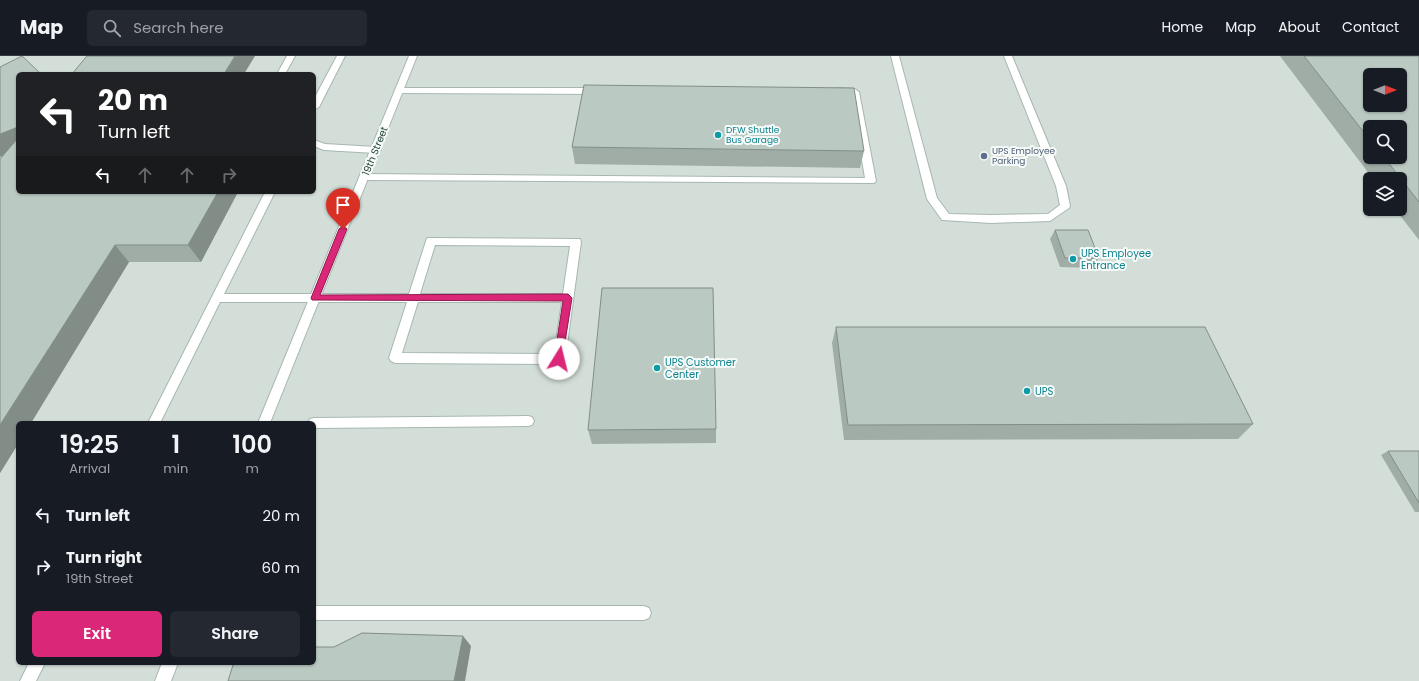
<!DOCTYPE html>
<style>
:root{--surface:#171b24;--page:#242831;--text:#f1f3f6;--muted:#9ea1a6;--line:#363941;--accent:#db2777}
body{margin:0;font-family:Poppins,sans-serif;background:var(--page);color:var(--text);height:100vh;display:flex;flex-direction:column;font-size:15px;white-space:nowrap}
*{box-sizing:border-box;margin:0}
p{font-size:13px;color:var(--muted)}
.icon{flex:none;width:22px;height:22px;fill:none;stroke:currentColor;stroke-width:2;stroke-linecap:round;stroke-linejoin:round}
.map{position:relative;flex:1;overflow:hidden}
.side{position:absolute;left:16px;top:365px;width:300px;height:244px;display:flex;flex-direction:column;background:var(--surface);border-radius:6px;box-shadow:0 1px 3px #0004}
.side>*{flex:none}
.guide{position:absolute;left:16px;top:16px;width:300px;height:122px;border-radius:6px;box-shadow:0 1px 3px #0004;background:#202124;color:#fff;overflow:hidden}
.needle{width:26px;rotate:90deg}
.controls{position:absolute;left:1363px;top:12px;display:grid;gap:8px}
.controls a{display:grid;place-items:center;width:44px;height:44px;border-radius:6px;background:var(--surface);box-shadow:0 1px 3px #0004;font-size:20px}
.pin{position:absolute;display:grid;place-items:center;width:34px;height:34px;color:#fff;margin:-41px -17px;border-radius:50% 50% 50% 0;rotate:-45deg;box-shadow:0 0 4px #0007}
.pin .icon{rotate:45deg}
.me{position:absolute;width:44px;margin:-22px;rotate:9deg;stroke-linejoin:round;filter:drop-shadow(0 0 3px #0008)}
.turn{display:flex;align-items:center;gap:14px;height:84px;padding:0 16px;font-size:18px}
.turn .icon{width:52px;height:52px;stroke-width:2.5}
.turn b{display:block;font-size:28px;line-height:34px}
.lanes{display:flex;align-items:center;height:38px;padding:0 16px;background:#0003;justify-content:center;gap:20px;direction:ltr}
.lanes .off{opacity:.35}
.eta{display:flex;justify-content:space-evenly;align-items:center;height:68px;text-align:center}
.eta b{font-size:24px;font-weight:600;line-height:28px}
.button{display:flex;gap:8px;margin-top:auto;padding:8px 16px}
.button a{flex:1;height:46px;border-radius:6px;background:var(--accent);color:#fff;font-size:16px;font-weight:600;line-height:46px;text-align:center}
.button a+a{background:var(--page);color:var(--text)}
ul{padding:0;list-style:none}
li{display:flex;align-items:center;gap:12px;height:52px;padding:0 16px}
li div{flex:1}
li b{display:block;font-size:15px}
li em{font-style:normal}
header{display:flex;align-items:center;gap:24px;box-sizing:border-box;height:56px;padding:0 20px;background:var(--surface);border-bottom:1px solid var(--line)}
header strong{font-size:19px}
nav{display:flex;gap:22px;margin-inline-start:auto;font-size:14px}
.search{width:280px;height:36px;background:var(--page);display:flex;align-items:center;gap:10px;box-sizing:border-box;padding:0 14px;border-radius:6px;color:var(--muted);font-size:15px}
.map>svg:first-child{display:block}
.built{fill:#d3ded8;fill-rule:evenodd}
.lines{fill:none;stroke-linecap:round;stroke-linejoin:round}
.service-casing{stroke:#a7b7b0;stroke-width:2}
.minor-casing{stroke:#a7b7b0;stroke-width:2}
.service{fill:#fff;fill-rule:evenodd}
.minor{fill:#fff;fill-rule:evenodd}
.wall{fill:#a0ada7;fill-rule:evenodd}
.shaded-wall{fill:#828d88}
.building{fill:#bac9c2;stroke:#828d88;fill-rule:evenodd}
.route{fill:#db2777;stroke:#8e194d}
.culture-dot{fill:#0f9aa8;stroke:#f6faf8;stroke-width:1.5}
.service-dot{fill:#5c6f8a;stroke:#f6faf8;stroke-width:1.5}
.labels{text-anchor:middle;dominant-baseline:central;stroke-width:4;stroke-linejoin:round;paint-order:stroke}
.far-culture-label{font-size:9px;fill:#0d838f;stroke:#f6faf8;text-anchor:start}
.far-service-label{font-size:9px;fill:#4e5e75;stroke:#f6faf8;text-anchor:start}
.street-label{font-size:10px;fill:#234136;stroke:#f6faf8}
.culture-label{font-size:10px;fill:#0d838f;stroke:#f6faf8;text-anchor:start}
</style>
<header>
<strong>Map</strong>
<div class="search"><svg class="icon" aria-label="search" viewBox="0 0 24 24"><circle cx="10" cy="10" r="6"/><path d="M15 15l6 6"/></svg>Search here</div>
<nav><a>Home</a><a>Map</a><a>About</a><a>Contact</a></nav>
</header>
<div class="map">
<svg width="1419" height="625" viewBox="0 0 1419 625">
<rect width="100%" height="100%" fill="#e5eee9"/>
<path class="built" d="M 0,0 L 1419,0 L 1419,625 L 0,625 ZM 18,18 L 314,18 L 314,136 L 18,136 ZM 1370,19 L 1400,19 L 1400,49 L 1370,49 ZM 1370,71 L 1400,71 L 1400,101 L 1370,101 ZM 1370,123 L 1400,123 L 1400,153 L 1370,153 ZM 18,367 L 314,367 L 314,607 L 18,607 Z"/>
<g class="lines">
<defs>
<path id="service" d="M 287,0 L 295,0 L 285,18 L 277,18 Z
M 337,0 L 345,0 L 319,51 L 314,54 L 314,43 Z
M 891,0 L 899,0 L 937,142 L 949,158 L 991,159 L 1048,158 L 1060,149 L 1056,130 L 1004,0 L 1012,0 L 1066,130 L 1070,150 L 1069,152 L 1050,165 L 991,167 L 942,164 L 927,143 Z
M 399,32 L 598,32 L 602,35 L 598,38 L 396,37 L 395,35 L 396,33 Z
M 838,32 L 855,33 L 859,36 L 876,125 L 874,127 L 364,124 L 359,121 L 364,118 L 865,122 L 851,38 L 835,37 L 834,35 L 835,33 Z
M 314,84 L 325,88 L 376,91 L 381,94 L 376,97 L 324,94 L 314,90 Z
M 265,136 L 275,136 L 224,238 L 409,238 L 427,182 L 580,183 L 581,186 L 565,303 L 563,306 L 559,308 L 395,307 L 391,305 L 389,302 L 407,246 L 220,246 L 160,367 L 148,367 ZM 435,189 L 570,190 L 563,238 L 420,238 ZM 418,246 L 562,246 L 554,298 L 402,297 Z
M 528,360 L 532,361 L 534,365 L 532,369 L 528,370 L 314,372 L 314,367 L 308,367 L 310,363 L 314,362 Z
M 314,550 L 644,550 L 649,552 L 651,557 L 649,562 L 644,564 L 314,564 Z
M 29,607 L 45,607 L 36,625 L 20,625 Z
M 162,607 L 178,607 L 171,625 L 155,625 Z"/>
<path id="minor" d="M 409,0 L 417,0 L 270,367 L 258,367 Z"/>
</defs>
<use href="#service" class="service-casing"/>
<use href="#minor" class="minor-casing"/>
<use href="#service" class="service"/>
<use href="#minor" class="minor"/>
</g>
<path class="wall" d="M 1280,0 L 1419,0 L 1419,184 L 1395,153 L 1400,153 L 1400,123 L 1373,123 ZM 1370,71 L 1400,101 L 1370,101 Z
M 572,91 L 864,95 L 860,112 L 575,108 Z
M 3,99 L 18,136 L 238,136 L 201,206 L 129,206 L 31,367 L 18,367 L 18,388 L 0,417 L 0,103 Z
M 1055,174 L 1099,202 L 1093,212 L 1060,211 L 1050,183 Z
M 836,271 L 1253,368 L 1238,383 L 844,384 L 832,287 Z
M 716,373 L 716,387 L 592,388 L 588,374 Z
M 1388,395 L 1419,395 L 1419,456 L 1415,456 L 1381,399 Z"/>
<path class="shaded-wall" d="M 235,0 L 255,0 L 244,18 L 224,18 Z
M 18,71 L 18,94 L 0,101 L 0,78 Z
M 218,136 L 238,136 L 201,206 L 188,189 Z
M 115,189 L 129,206 L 31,367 L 18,367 L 18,388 L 0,417 L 0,369 Z
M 463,580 L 471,590 L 465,625 L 454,625 Z"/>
<path class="building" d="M 22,0 L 41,18 L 18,18 L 18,71 L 0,78 L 0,11 Z
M 87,0 L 235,0 L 224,18 L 72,18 Z
M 1304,0 L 1419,0 L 1419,146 L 1384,101 L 1400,101 L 1400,71 L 1370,71 L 1370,84 ZM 1370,19 L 1400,19 L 1400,49 L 1370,49 Z
M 584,29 L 854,32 L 864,95 L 572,91 Z
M 18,82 L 18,136 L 218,136 L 188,189 L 115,189 L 0,369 L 0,103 Z
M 1055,174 L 1088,174 L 1099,202 L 1065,202 Z
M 602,232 L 713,232 L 716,373 L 588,374 Z
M 836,271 L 1205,271 L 1253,368 L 848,369 Z
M 1388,395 L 1419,395 L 1419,447 Z
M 362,577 L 463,580 L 454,625 L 228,625 L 233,609 L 240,607 L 314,607 L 314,591 L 334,591 Z"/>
<path class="route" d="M 343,170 L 347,173 L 320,239 L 568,238 L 572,242 L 562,305 L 559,306 L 554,303 L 563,245 L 312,244 L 311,242 L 339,173 Z"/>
<g class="culture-dot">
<circle cx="718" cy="79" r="4"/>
<circle cx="1073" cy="203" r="4"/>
<circle cx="657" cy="312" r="4"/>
<circle cx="1027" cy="335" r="4"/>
</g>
<circle class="service-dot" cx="984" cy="100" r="4"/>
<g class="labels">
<g class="far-culture-label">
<text x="726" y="74">DFW Shuttle<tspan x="726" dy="10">Bus Garage</tspan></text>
</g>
<g class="far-service-label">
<text x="992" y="95">UPS Employee<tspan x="992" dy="10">Parking</tspan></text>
</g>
<g class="street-label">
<text transform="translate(375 95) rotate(-68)">19th Street</text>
</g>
<g class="culture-label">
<text x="1081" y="197">UPS Employee<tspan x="1081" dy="12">Entrance</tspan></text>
<text x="665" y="306">UPS Customer<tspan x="665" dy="12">Center</tspan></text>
<text x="1035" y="335">UPS</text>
</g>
</g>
</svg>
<div class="controls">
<a><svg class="needle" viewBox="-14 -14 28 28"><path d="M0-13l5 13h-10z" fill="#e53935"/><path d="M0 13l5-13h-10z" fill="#9ea1a6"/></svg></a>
<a><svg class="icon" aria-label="search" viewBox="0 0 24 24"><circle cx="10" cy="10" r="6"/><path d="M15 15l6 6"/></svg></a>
<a><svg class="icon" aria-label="layers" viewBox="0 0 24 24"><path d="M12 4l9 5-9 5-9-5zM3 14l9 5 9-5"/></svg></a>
</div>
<div class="pin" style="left:343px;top:173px;background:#d93025"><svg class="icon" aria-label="arrive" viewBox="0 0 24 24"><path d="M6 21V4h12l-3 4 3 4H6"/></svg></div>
<svg class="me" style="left:559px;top:303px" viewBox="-20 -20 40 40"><circle r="19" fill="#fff"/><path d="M0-13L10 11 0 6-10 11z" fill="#db2777"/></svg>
<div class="guide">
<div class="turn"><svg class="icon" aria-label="left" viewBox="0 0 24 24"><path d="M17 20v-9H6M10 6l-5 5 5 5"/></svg><div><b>20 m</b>Turn left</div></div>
<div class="lanes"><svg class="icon" aria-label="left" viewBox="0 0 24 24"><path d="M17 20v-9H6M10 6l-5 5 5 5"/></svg><svg class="icon off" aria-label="ahead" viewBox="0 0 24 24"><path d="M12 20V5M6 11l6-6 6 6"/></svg><svg class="icon off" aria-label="ahead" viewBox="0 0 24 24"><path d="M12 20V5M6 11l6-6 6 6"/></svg><svg class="icon off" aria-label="right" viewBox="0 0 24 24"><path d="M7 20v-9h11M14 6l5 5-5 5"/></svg></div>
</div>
<section class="side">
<div class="eta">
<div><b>19:25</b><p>Arrival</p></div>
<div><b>1</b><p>min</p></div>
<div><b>100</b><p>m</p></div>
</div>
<ul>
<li><svg class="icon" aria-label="left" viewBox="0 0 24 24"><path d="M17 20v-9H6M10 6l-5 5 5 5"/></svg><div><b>Turn left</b></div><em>20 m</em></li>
<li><svg class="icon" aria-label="right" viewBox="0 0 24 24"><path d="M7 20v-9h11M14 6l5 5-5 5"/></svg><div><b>Turn right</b><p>19th Street</p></div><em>60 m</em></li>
</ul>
<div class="button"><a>Exit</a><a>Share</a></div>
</section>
</div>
